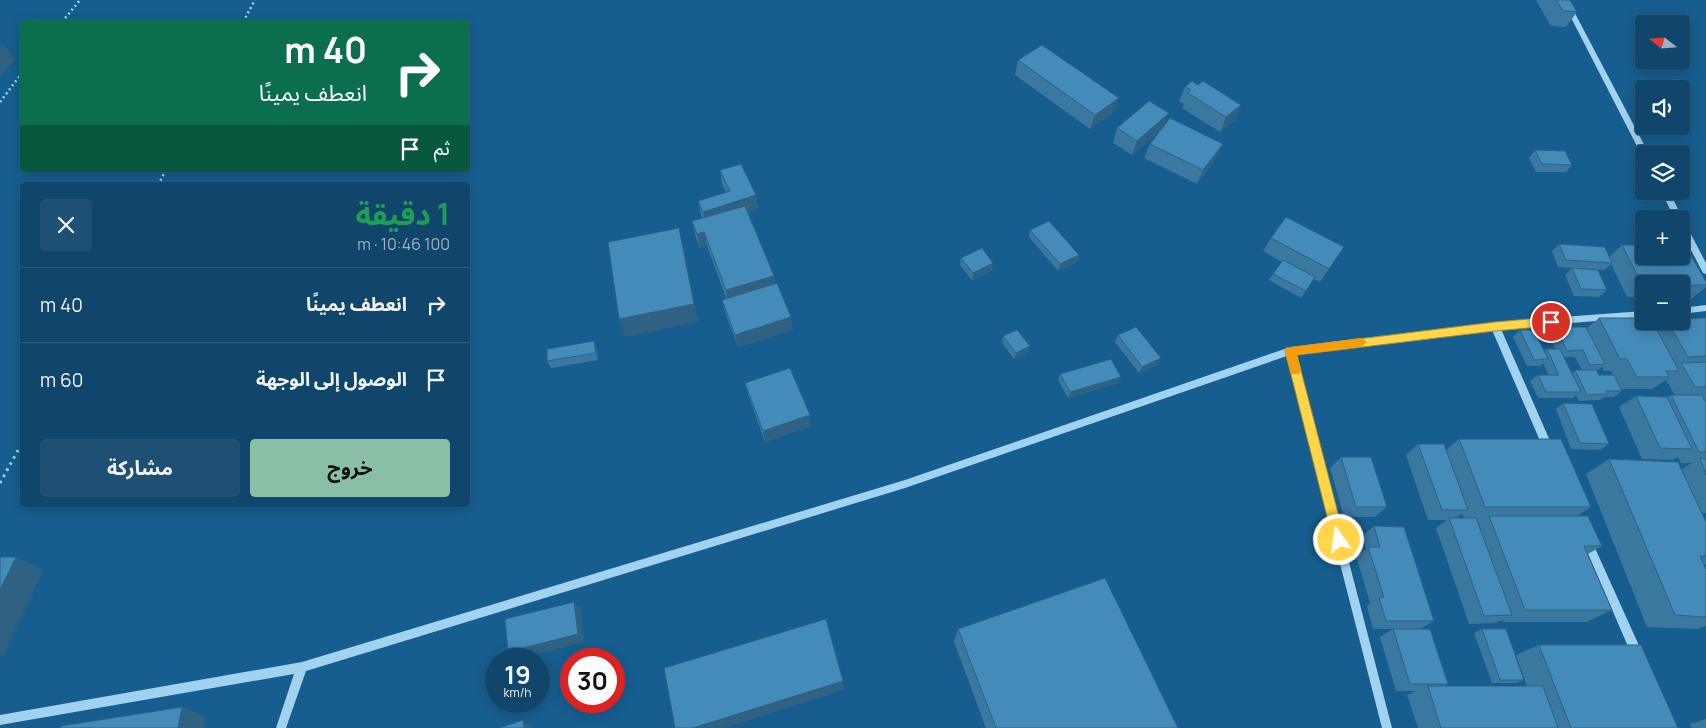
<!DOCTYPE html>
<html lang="ar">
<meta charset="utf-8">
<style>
:root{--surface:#10466b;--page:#1e5073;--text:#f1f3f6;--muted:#9cb1c1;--line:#305e7e;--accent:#8abfa5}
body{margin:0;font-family:Manrope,"Noto Sans Arabic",sans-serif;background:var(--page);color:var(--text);direction:rtl;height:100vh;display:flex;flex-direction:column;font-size:19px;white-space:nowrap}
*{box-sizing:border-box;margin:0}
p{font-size:16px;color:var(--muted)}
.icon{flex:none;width:28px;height:28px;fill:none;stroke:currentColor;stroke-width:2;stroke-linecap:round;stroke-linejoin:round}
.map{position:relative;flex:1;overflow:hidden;direction:ltr}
.side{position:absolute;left:20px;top:182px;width:450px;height:325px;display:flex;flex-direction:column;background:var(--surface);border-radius:5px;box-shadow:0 2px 12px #0003,0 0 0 1px var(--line);direction:rtl}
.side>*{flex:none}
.top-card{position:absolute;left:20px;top:20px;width:450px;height:152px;border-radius:5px;box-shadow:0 2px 12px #0003,0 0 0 1px var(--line);direction:rtl;background:#0b6e4f;color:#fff;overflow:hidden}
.needle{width:32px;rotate:287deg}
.buttons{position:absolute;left:1635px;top:15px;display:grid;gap:10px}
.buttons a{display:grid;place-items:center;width:55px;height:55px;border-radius:5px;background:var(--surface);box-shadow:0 2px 12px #0003,0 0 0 1px var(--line);font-size:25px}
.speed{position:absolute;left:485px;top:648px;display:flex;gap:10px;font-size:25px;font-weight:700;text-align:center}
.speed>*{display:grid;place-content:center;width:65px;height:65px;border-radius:50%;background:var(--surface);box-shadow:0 2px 12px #0003,0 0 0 1px var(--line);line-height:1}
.speed small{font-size:12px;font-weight:400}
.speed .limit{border:8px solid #d22;background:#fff;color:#111}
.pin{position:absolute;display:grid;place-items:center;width:42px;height:42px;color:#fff;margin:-21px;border:2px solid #fff;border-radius:50%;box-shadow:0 1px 5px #0007}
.me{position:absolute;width:55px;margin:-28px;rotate:346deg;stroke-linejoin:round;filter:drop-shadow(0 0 4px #0008)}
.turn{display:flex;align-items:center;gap:18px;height:105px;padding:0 20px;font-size:22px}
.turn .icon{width:65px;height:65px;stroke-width:2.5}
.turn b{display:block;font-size:35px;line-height:42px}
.then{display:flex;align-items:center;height:48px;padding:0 20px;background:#0003;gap:10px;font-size:19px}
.round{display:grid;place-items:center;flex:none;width:52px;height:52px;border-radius:5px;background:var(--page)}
.headline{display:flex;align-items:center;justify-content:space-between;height:85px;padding:0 20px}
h1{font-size:30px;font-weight:700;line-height:38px;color:#1e9e55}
.button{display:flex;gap:10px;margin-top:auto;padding:10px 20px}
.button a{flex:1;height:58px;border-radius:5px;background:var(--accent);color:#111;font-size:20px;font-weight:700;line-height:58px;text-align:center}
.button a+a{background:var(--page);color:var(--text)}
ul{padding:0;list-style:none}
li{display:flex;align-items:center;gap:15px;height:75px;padding:0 20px;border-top:1px solid var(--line)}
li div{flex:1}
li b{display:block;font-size:19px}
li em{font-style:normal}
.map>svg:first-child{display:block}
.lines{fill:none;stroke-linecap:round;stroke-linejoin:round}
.path-far1{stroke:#a1d2f0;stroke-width:2.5;stroke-dasharray:2 3;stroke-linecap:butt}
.path{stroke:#a1d2f0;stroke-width:3;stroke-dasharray:2.5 4.5;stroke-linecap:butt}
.minor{fill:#a1d2f0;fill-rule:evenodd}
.wall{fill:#3a789f;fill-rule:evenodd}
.shaded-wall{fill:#2f6182}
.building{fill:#438bb9;stroke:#2f6182}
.route{fill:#ffd54a;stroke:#a68a30}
.slow{fill:#f59e0b}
</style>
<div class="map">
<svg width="1706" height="728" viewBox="0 0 1706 728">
<rect width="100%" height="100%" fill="#155e8f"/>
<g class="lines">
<path class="path-far1" d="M 62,22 L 80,0
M 243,22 L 255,0
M 0,102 L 22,73
M 158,185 L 166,170"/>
<path class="path" d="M 0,483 L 22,443"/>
<path class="minor" d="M 1562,0 L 1568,0 L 1649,154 L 1644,154 L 1644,156 L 1641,154 Z
M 1661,191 L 1669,191 L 1683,219 L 1682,220 L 1684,221 L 1706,263 L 1706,274 L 1703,273 L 1681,231 L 1681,219 L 1675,219 Z
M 1706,305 L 1706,311 L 1681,314 L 1681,308 Z
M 1644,311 L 1644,317 L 1501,329 L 1554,450 L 1552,453 L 1549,454 L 1546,453 L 1544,450 L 1492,330 L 1295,354 L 1392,728 L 1382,728 L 1287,356 L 905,488 L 306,671 L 286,728 L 276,728 L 294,674 L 0,725 L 0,715 L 302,662 L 905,480 L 1290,347 L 1495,322 Z
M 1587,535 L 1590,537 L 1641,650 L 1642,654 L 1641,658 L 1637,659 L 1633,658 L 1582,540 L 1584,537 Z"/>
</g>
<path class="wall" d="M 1536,0 L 1570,0 L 1577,12 L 1566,27 L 1551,26 Z
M 1018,60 L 1114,112 L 1090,129 L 1015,75 Z
M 1185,87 L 1235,120 L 1220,132 L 1182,108 L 1184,104 L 1179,101 Z
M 1164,127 L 1216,158 L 1197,184 L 1144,158 L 1150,144 L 1162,128 L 1132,155 L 1113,143 L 1117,128 Z
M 1535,150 L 1572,165 L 1566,172 L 1536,172 L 1529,158 Z
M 720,170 L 756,195 L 758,209 L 748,212 L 774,276 L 775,283 L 793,330 L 738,347 L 725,312 L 722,300 L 726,298 L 707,246 L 700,248 L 695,235 L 692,221 L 702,218 L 698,201 L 726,192 L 722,184 Z
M 1030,230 L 1079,255 L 1077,262 L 1058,271 L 1029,237 Z
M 1271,238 L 1329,269 L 1320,282 L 1314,279 L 1301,298 L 1269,280 L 1282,262 L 1263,251 Z
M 1559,244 L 1609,257 L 1622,245 L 1706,282 L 1706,287 L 1691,299 L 1681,298 L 1681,284 L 1644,284 L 1644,297 L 1627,297 L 1611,264 L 1605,270 L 1558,267 L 1552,251 Z
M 961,258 L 993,263 L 992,270 L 972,280 L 960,265 Z
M 1572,268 L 1607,290 L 1599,297 L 1574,296 L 1565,275 Z
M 1599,318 L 1655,327 L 1663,321 L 1681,321 L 1706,318 L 1706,513 L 1702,513 L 1706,522 L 1706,564 L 1704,565 L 1706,569 L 1706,626 L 1698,629 L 1647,627 L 1586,474 L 1609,459 L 1682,469 L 1692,463 L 1681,463 L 1678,457 L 1673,460 L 1642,459 L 1619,407 L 1636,396 L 1667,397 L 1671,395 L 1675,395 L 1666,380 L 1652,389 L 1622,389 L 1622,391 L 1614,397 L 1605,397 L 1600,400 L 1579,401 L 1576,395 L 1573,398 L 1538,398 L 1530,381 L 1538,375 L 1549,375 L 1543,363 L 1541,366 L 1527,366 L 1513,337 L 1520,330 L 1544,351 L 1547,349 L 1555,349 L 1548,334 L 1556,327 L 1587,328 ZM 1564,357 L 1575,357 L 1582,370 L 1575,370 L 1572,373 ZM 1602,367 L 1604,371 L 1611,371 L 1613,375 L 1599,375 L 1596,371 Z
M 1118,335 L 1161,358 L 1158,365 L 1139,373 L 1115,342 Z
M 1003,336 L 1028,352 L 1014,359 L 1002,343 Z
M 594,341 L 597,348 L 598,360 L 551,368 L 547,361 Z
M 1060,374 L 1118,383 L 1068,398 L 1058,380 Z
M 745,383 L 811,426 L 765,442 L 748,394 Z
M 1563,403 L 1609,444 L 1600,450 L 1571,449 L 1556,409 Z
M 1459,439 L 1591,507 L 1577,516 L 1602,546 L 1588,554 L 1612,610 L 1587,622 L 1503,622 L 1502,620 L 1496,623 L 1469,624 L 1436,528 L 1447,520 L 1428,520 L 1406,455 L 1418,444 L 1446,450 ZM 1462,514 L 1464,518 L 1457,518 Z
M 1341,457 L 1387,507 L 1375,517 L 1344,517 L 1330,468 Z
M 1374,526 L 1434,621 L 1420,629 L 1373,629 L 1367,606 L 1370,603 L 1356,556 L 1366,549 L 1362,536 Z
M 958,629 L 1178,728 L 986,728 L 954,642 Z
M 1393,629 L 1448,684 L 1444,686 L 1527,686 L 1516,655 L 1539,645 L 1678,728 L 1418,728 L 1407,695 L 1416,691 L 1396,691 L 1380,637 Z
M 1482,629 L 1524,680 L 1516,683 L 1492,683 L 1474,633 Z
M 1706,719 L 1706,728 L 1692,728 L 1690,724 Z"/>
<path class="shaded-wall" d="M 3,44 L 16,59 L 0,76 L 0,46 Z
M 1119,98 L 1114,112 L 1090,129 L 1095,115 Z
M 1241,105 L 1235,120 L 1220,132 L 1226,117 Z
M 1169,113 L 1163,127 L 1132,155 L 1137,141 Z
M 1223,144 L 1216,158 L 1197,184 L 1203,170 Z
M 756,195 L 758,209 L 706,226 L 703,212 Z
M 679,228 L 684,247 L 698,322 L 625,337 L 619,319 Z
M 704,232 L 707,246 L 700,248 L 697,234 Z
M 1079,255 L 1077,262 L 1058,271 L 1060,264 Z
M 993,263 L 992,270 L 972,280 L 973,273 Z
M 774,276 L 776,289 L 728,303 L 726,290 Z
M 791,317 L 793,330 L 738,347 L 735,335 Z
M 594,341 L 597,348 L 598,360 L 596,353 Z
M 1030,346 L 1028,352 L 1014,359 L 1016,353 Z
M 1161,358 L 1158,365 L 1139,373 L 1142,367 Z
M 1121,377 L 1118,383 L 1068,398 L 1070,392 Z
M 810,415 L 811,426 L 765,442 L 763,431 Z
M 16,557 L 44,570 L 3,656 L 0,655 L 0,590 Z
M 574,602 L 581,610 L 584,642 L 520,659 L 515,659 L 508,652 Z
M 843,681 L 844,690 L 724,728 L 693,728 Z
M 182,707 L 206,716 L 204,728 L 178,728 Z
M 523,720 L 531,726 L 532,728 L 524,728 Z"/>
<path class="building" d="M 1556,0 L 1570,0 L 1577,12 L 1563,11 Z
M 1042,45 L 1119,98 L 1095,115 L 1018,60 Z
M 1192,81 L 1198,85 L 1203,81 L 1241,105 L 1226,117 L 1188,93 L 1191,90 L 1185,87 Z
M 1149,101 L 1169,113 L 1137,141 L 1117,128 Z
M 1170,118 L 1223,144 L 1203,170 L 1150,144 Z
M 1535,150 L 1565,151 L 1572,165 L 1542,164 Z
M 741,164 L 756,195 L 703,212 L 698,201 L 730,191 L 720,170 Z
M 745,206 L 774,276 L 726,290 L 704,232 L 697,234 L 692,221 Z
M 1286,217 L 1344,247 L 1329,269 L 1271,238 Z
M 1049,221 L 1079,255 L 1060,264 L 1030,230 Z
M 679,228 L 694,304 L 619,319 L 608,242 Z
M 1559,244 L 1605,247 L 1612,263 L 1566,260 Z
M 1622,245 L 1644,245 L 1644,256 L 1681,256 L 1681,246 L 1686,247 L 1706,282 L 1706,285 L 1681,285 L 1681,284 L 1642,284 Z
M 982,248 L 993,263 L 973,273 L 961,258 Z
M 1283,260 L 1315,277 L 1306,291 L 1273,274 Z
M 1572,268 L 1598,270 L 1607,290 L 1581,289 Z
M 777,283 L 791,317 L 735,335 L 722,300 Z
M 1599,318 L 1644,318 L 1644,321 L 1652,321 L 1679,371 L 1666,371 L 1669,377 L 1637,377 L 1627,359 L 1620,359 Z
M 1706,318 L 1706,356 L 1688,357 L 1667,321 L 1681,321 L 1681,319 Z
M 1136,327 L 1161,358 L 1142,367 L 1118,335 Z
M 1556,327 L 1586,327 L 1605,364 L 1590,365 L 1583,350 L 1567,351 Z
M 1017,330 L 1030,346 L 1016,353 L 1003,336 Z
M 1520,330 L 1534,330 L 1548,359 L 1534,360 Z
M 594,341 L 596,353 L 547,361 L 547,349 Z
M 1547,349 L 1560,349 L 1581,392 L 1546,392 L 1538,375 L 1559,375 Z
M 1111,359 L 1121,377 L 1070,392 L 1060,374 Z
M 1706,362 L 1706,387 L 1695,387 L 1681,363 Z
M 790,368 L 810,415 L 763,431 L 745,383 Z
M 1575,370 L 1596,370 L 1599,375 L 1614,375 L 1622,391 L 1606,391 L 1608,394 L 1587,395 Z
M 1671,395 L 1702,395 L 1706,403 L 1706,452 L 1699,452 Z
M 1636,396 L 1667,397 L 1692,449 L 1660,448 Z
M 1563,403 L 1592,404 L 1609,444 L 1580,443 Z
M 1459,439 L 1561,439 L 1591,507 L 1485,507 Z
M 1418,444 L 1444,444 L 1468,510 L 1442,510 Z
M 1341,457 L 1371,457 L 1387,507 L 1356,507 Z
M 1700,458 L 1706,459 L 1706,475 Z
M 1609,459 L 1678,462 L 1706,522 L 1706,556 L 1700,556 L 1706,569 L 1706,617 L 1675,615 Z
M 1489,516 L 1588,516 L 1602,546 L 1584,546 L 1612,610 L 1525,610 Z
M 1449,518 L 1476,518 L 1512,615 L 1484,616 Z
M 1374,526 L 1404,527 L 1434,621 L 1386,621 L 1379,598 L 1384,597 L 1368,547 L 1380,547 Z
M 0,557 L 16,557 L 0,590 Z
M 1105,578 L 1178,728 L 996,728 L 958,629 Z
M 574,602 L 578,634 L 508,652 L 505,619 Z
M 826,619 L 843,681 L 693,728 L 675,728 L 664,668 Z
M 1393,629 L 1430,629 L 1448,684 L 1410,684 Z
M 1482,629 L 1506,629 L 1524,680 L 1500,680 Z
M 1539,645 L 1641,645 L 1678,728 L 1571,728 Z
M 1428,686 L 1543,686 L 1558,728 L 1441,728 Z
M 182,707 L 178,728 L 60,728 L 61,726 Z
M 523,720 L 524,728 L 499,728 Z"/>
<path class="route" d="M 1551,317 L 1557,322 L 1551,326 L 1495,331 L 1297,355 L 1345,540 L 1343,544 L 1339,546 L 1334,544 L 1285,351 L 1286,348 L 1495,322 Z"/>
<path class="slow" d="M 1361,338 L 1367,342 L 1361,347 L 1297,355 L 1301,370 L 1299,374 L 1291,374 L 1285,351 L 1286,348 Z"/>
</svg>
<div class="buttons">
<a><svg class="needle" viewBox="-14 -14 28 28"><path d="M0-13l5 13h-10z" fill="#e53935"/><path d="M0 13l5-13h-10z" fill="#9cb1c1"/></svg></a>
<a><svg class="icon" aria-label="sound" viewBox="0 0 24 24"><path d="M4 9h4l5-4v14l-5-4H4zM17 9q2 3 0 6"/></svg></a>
<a><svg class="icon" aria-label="layers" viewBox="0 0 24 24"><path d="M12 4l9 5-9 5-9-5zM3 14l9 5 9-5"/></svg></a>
<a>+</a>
<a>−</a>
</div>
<div class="speed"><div>19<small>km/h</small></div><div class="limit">30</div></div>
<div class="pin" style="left:1551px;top:322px;background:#d93025"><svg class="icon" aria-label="arrive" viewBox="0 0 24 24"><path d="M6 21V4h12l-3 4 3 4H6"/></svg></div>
<svg class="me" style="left:1339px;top:540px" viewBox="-20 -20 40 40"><circle r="17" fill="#ffd54a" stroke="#fff" stroke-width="3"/><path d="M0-11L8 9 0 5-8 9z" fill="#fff"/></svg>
<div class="top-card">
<div class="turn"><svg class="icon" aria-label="right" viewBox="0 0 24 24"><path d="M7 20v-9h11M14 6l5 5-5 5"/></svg><div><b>40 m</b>انعطف يمينًا</div></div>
<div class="then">ثم<svg class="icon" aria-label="arrive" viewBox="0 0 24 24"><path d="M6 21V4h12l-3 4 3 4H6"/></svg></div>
</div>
<section class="side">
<div class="headline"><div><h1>1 دقيقة</h1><p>100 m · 10:46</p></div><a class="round"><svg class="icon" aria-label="close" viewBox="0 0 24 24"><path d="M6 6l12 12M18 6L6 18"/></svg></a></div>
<ul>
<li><svg class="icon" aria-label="right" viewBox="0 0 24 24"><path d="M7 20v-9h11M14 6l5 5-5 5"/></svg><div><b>انعطف يمينًا</b></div><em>40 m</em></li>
<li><svg class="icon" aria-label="arrive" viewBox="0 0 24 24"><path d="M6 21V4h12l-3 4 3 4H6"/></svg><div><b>الوصول إلى الوجهة</b></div><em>60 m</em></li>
</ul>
<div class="button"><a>خروج</a><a>مشاركة</a></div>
</section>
</div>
